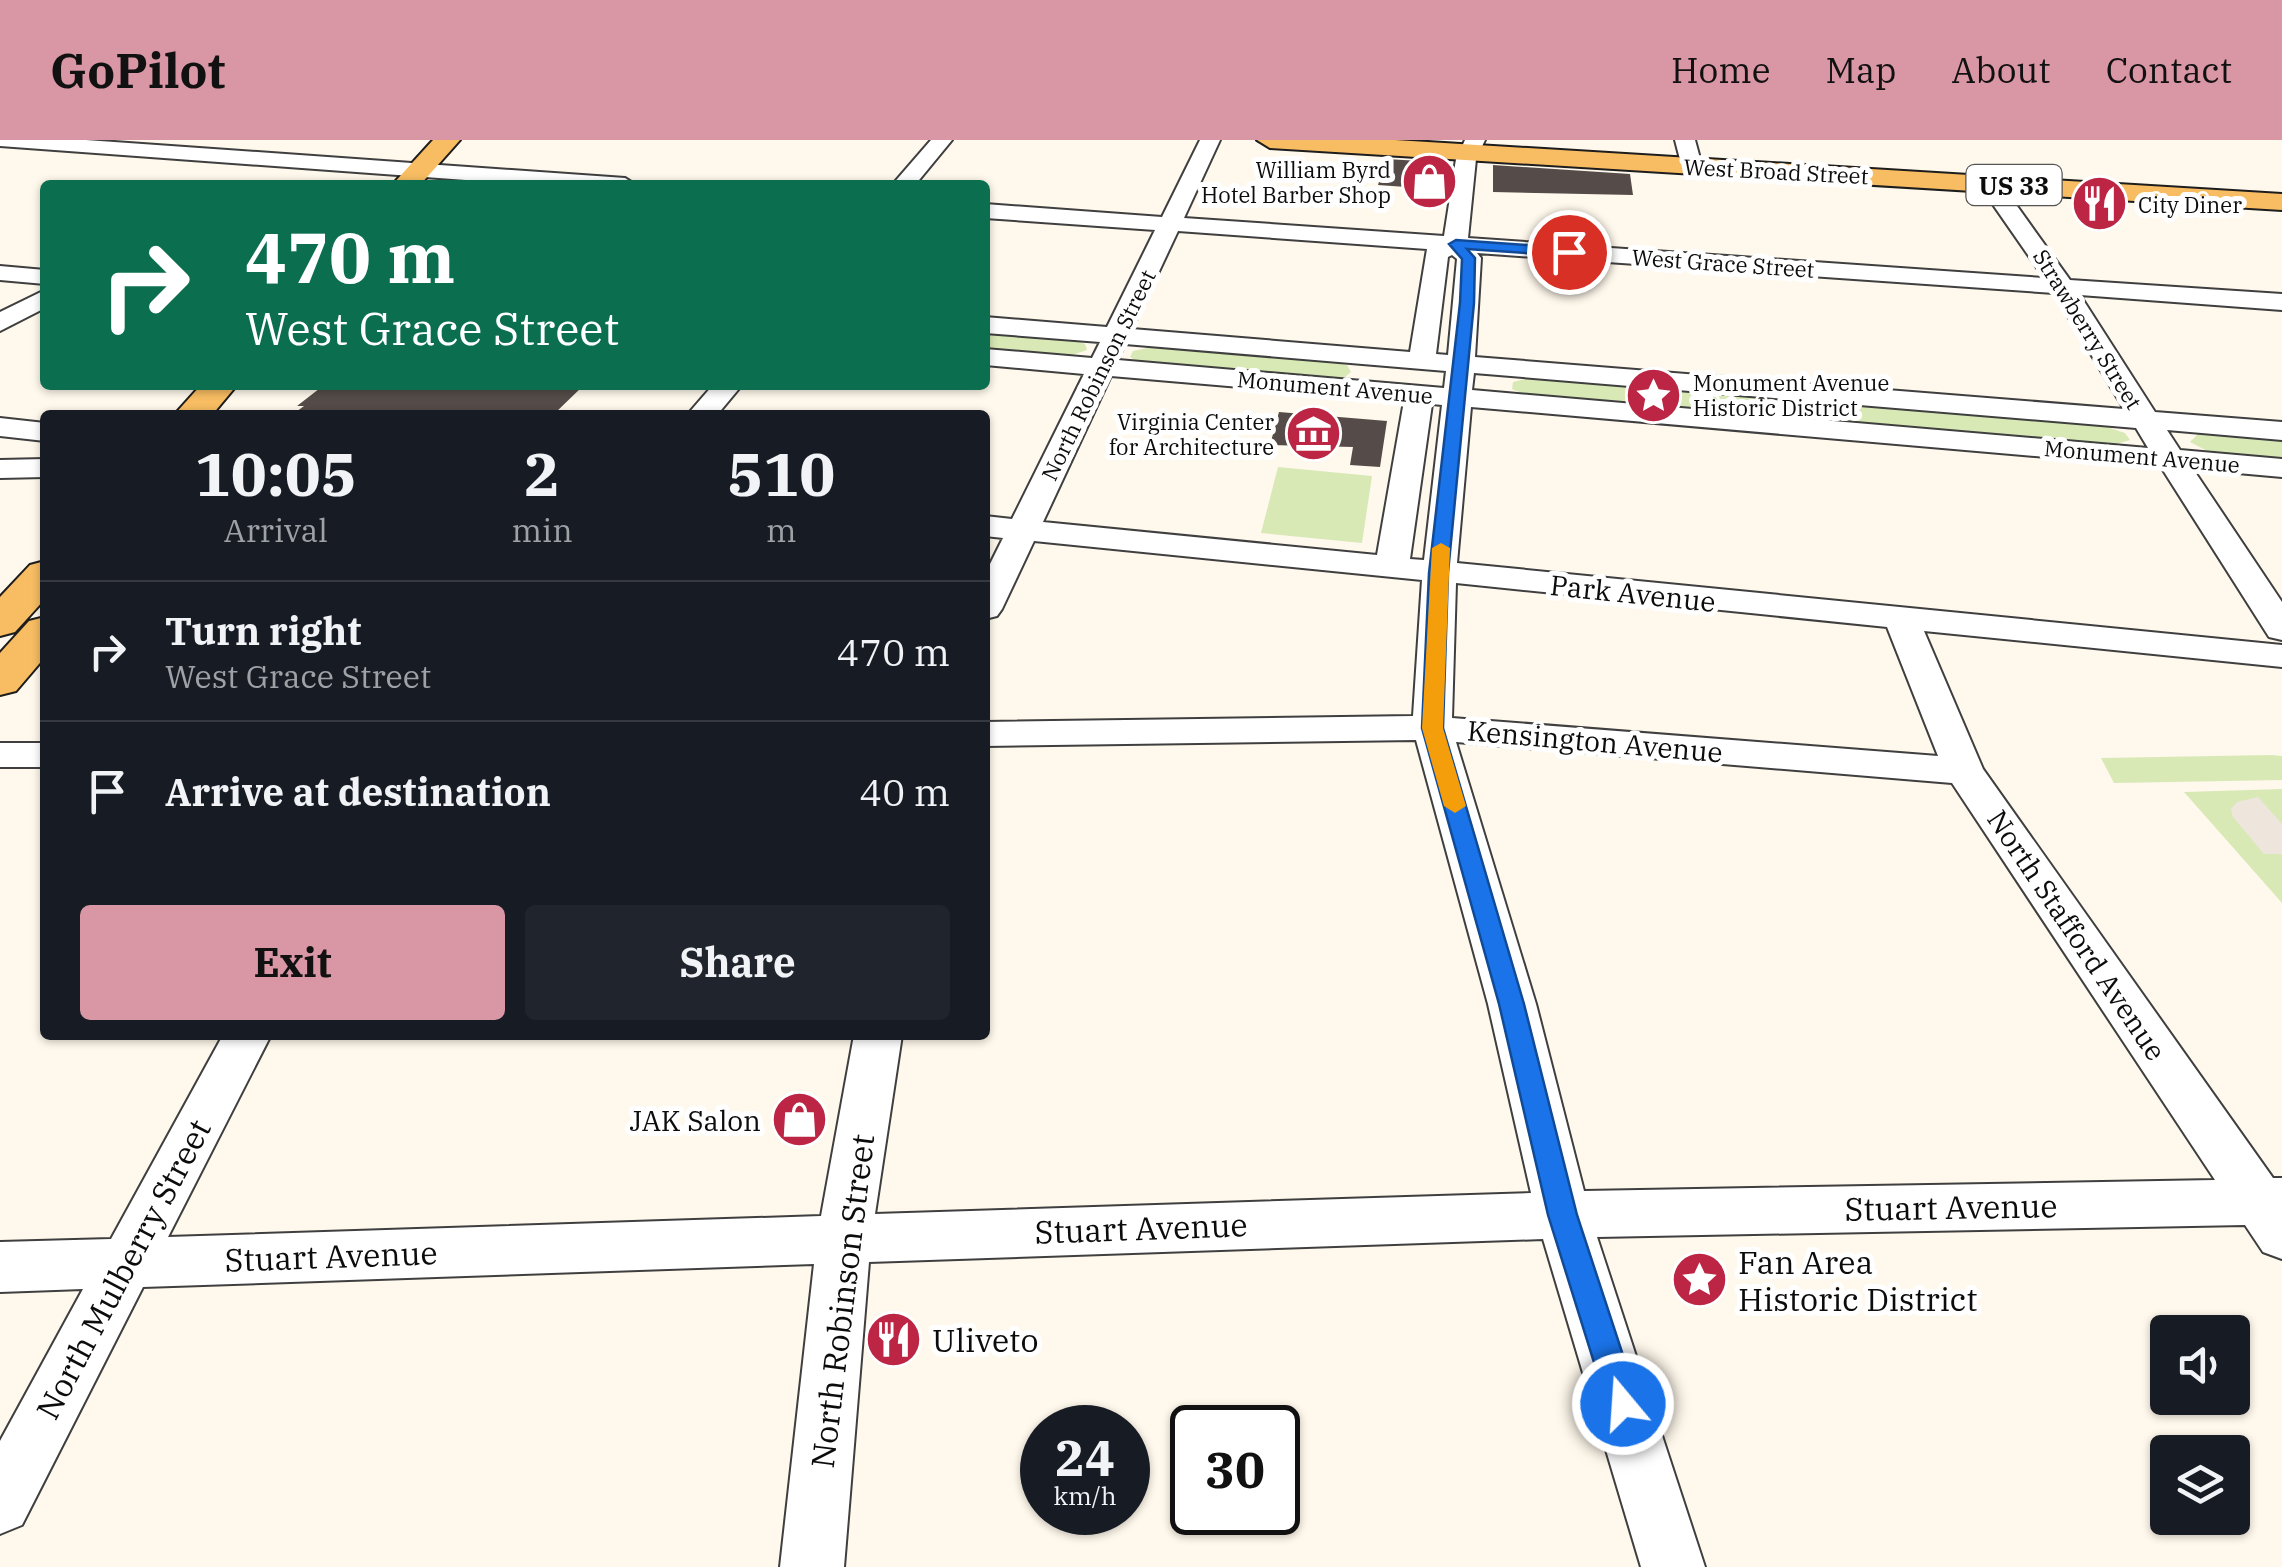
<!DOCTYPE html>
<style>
:root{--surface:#171b24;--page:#20242c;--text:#f1f3f6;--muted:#9ea1a6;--line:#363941;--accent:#d996a5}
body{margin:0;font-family:"IBM Plex Serif",serif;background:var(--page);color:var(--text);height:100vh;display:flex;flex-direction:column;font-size:38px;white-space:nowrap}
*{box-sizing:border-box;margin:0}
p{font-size:32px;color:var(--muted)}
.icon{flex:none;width:55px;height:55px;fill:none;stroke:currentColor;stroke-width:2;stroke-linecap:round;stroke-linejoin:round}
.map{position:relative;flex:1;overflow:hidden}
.side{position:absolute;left:40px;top:270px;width:950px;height:630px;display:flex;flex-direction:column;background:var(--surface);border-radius:10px;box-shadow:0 2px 8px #0004}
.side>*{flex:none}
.top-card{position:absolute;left:40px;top:40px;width:950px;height:210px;border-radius:10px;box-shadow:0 2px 8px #0004;background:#0b6e4f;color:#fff;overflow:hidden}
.tools{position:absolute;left:2150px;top:1175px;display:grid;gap:20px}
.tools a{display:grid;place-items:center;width:100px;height:100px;border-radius:10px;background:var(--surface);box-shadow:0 2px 8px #0004;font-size:50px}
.speed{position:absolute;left:1020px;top:1265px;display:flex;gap:20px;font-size:50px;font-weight:700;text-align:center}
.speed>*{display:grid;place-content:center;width:130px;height:130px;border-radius:50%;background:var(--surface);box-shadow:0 2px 8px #0004;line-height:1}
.speed small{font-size:25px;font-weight:400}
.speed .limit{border:5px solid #111;border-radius:15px;background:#fff;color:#111}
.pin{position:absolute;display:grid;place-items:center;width:85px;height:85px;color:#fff;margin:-42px;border:5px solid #fff;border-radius:50%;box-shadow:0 2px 10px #0007}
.me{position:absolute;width:110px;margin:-55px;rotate:342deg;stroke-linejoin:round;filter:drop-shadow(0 0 8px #0008)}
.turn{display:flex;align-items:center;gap:35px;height:210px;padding:0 40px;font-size:45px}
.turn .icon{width:130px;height:130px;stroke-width:2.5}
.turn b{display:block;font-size:70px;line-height:85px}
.eta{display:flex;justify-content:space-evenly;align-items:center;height:170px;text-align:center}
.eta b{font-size:60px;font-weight:700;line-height:70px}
.cta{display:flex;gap:20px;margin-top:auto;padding:20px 40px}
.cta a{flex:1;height:115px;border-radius:10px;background:var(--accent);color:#111;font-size:40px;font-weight:700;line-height:115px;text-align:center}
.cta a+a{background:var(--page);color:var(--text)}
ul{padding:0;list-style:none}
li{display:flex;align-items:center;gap:30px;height:140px;padding:0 40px;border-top:2px solid var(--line)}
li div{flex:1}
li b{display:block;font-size:38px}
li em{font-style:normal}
header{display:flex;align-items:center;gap:60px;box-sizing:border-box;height:140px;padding:0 50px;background:var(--accent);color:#111}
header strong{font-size:48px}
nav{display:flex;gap:55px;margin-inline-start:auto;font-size:35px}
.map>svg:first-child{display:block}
.green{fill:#d8e9b6}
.plaza{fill:#eee6dc}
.building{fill:#554c49}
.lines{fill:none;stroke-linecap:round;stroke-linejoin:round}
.minor-casing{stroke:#3f3f3f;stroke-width:4}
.major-casing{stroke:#1d1d1d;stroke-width:4}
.minor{fill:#fff;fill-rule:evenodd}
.major{fill:#f8bd63;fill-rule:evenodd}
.route{fill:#1a73e8;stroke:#114b97;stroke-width:2.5}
.slow{fill:#f59e0b}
.labels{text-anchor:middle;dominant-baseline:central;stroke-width:10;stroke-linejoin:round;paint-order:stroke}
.far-poi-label{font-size:22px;fill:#0c0c0c;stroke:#fff;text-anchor:end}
.far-street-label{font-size:22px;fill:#0c0c0c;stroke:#fff}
.shield{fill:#fff;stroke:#555;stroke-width:2.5}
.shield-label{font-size:25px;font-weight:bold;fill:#0c0c0c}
.street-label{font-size:28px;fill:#0c0c0c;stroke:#fff}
.poi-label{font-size:28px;fill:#0c0c0c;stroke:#fff;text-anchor:end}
.near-street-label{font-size:32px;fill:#0c0c0c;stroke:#fff}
.near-poi-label{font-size:32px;fill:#0c0c0c;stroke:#fff;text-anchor:start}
</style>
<header>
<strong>GoPilot</strong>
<nav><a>Home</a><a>Map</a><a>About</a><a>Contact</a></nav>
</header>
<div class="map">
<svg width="2282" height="1427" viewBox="0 0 2282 1427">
<rect width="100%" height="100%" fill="#fff8ec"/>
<path class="green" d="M 985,193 L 1075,200 L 1085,204 L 1087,210 L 1066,217 L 985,210 Z
M 1152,207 L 1335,222 L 1347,225 L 1351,232 L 1345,237 L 1331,239 L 1138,222 L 1130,217 L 1133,211 Z
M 1529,238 L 2101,285 L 2125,293 L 2130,300 L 2113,305 L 1529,256 L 1512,249 L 1513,242 Z
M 2198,294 L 2282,300 L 2282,319 L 2211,313 L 2190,302 Z
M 1278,327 L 1372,336 L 1362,403 L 1261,393 Z
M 2272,615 L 2282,616 L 2282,640 L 2114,643 L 2101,618 Z
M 2282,649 L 2282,763 L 2184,652 Z"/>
<path class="plaza" d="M 2258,657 L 2282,684 L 2282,714 L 2264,714 L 2233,677 L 2231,669 L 2237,662 Z"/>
<path class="building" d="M 1386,19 L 1438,22 L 1434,49 L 1378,45 Z
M 1493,25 L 1630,34 L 1633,55 L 1493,52 Z
M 324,245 L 584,245 L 553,275 L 292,275 L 304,266 L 297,266 Z
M 1279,272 L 1387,281 L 1380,327 L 1350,325 L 1353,307 L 1270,305 Z"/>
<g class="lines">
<defs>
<path id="minor" d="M 0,0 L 86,0 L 625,38 L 636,45 L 535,45 L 0,6 Z
M 931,0 L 952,0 L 915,45 L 892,45 Z
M 1200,0 L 1220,0 L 1184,78 L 1444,96 L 1456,19 L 1465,0 L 1485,0 L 1476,19 L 1468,98 L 2044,138 L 1978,43 L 1989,36 L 1997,38 L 2070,140 L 2282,154 L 2282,170 L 2080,155 L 2155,272 L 2282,282 L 2282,300 L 2167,290 L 2180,310 L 2282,319 L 2282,337 L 2193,329 L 2282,462 L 2282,500 L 2269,497 L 2161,327 L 1471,267 L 1457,423 L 2282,505 L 2282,527 L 1924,491 L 1983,629 L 2273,1038 L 2282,1038 L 2282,1119 L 2263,1112 L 2245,1085 L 1597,1097 L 1705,1427 L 1641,1427 L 1543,1099 L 869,1122 L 844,1427 L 780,1427 L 814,1124 L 143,1147 L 22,1385 L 0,1394 L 0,1301 L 83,1149 L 0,1152 L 0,1102 L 111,1099 L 223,895 L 271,895 L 168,1097 L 821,1076 L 854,895 L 902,895 L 875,1074 L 1531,1053 L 1488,864 L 1416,600 L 985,606 L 985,582 L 1413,576 L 1422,440 L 1034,401 L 1002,469 L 997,476 L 985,479 L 985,434 L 1003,398 L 985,396 L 985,376 L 1012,379 L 1084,234 L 985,225 L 985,209 L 1092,218 L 1100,202 L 985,193 L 985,177 L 1107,187 L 1155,90 L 985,78 L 985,64 L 1162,77 ZM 1178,91 L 1427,109 L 1410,212 L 1132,189 ZM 1477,113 L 2054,153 L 2124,269 L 1475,217 L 1481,118 ZM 1452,115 L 1457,119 L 1448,215 L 1436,214 L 1448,117 ZM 1125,204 L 1422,229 L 1446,231 L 1444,248 L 1118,220 ZM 1474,233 L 2136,288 L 2148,308 L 1472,250 ZM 1111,236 L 1404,261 L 1377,415 L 1043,382 ZM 1432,264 L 1442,265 L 1424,420 L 1410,419 ZM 1456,443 L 1887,487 L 1938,616 L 1452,578 ZM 1456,602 L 1952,643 L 2215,1040 L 1584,1051 L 1536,864 Z
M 1675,0 L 1695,0 L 1702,26 L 1699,31 L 1683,31 Z
M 0,126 L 45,130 L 45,144 L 0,140 Z
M 45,150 L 45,168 L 0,191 L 0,172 Z
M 713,245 L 742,245 L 717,275 L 687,275 Z
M 0,278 L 45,283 L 45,301 L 0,296 Z
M 45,319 L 45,337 L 0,338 L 0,320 Z
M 0,603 L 45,603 L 45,627 L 0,627 Z"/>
<path id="major" d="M 433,0 L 460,0 L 420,45 L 392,45 Z
M 1257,0 L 1395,0 L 2282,54 L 2282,70 L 1270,8 Z
M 201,245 L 237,245 L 212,275 L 174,275 Z
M 45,421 L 45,459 L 15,492 L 0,496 L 0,457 L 30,425 Z
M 45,477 L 45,517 L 16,551 L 0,555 L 0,513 L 29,481 Z"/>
</defs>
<use href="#minor" class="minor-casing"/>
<use href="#major" class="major-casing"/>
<use href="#minor" class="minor"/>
<use href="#major" class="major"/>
</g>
<path class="route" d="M 1456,100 L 1569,108 L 1576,112 L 1569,116 L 1467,109 L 1475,118 L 1474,163 L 1448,433 L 1443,588 L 1524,864 L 1577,1075 L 1639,1264 L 1634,1275 L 1623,1279 L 1612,1275 L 1607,1264 L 1548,1075 L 1499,864 L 1422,588 L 1429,433 L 1460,163 L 1462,119 L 1449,104 Z"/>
<path class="slow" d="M 1441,403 L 1450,408 L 1443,588 L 1466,666 L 1455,673 L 1444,666 L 1422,588 L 1432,408 Z"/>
<defs>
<symbol id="shop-disc" viewBox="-11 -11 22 22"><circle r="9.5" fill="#bc2543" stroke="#fff"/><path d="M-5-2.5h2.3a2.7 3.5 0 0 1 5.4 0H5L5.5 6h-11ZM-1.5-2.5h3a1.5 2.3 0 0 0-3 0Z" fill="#fff"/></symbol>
<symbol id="restaurant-disc" viewBox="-11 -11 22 22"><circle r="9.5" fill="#bc2543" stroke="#fff"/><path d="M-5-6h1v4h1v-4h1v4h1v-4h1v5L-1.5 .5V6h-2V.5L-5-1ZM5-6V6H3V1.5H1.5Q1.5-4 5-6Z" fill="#fff"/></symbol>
<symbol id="sight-disc" viewBox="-11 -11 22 22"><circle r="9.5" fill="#bc2543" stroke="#fff"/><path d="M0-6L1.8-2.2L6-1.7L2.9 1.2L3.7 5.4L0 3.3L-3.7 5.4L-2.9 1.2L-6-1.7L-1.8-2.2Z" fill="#fff"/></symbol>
<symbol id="museum-disc" viewBox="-11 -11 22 22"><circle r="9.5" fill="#bc2543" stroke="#fff"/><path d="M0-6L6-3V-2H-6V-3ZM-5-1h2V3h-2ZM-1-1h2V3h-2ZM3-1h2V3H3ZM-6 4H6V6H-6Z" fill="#fff"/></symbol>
</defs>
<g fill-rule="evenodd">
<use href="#shop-disc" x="1398" y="10" width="63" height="63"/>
<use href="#restaurant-disc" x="2068" y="32" width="63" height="63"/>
<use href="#sight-disc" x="1622" y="224" width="63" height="63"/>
<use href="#museum-disc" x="1282" y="262" width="63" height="63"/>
<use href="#shop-disc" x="768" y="948" width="63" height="63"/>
<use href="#sight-disc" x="1668" y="1108" width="63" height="63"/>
<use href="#restaurant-disc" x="862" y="1168" width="63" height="63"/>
</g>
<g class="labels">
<g class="far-poi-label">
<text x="1391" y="29">William Byrd<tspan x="1391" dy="25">Hotel Barber Shop</tspan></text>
<text x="2138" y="64" text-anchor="start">City Diner</text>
<text x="1693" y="242" text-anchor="start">Monument Avenue<tspan x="1693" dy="25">Historic District</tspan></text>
<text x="1274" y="281">Virginia Center<tspan x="1274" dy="25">for Architecture</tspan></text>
</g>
<g class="far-street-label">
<text transform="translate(1776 31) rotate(3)">West Broad Street</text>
<text transform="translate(1723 123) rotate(4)">West Grace Street</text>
<text transform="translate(2088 189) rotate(58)">Strawberry Street</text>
<text transform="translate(1098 235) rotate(-64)">North Robinson Street</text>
<text transform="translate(1335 247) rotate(5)">Monument Avenue</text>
<text transform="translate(2142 316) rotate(5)">Monument Avenue</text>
</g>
<rect class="shield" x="1966.5" y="25" width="95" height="40" rx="8"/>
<g class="shield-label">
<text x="2014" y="45">US 33</text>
</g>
<g class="street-label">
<text transform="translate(1633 453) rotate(6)">Park Avenue</text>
<text transform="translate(1595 601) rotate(5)">Kensington Avenue</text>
<text transform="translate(2077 795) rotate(56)">North Stafford Avenue</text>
</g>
<g class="poi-label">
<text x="761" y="980">JAK Salon</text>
</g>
<g class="near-street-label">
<text transform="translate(1951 1067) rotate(-1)">Stuart Avenue</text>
<text transform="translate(1141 1088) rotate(-2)">Stuart Avenue</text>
<text transform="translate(331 1116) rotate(-2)">Stuart Avenue</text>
<text transform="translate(123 1129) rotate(-62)">North Mulberry Street</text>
<text transform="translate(842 1161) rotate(-83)">North Robinson Street</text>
</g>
<g class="near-poi-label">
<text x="1738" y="1122">Fan Area<tspan x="1738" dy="37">Historic District</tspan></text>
<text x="932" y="1200">Uliveto</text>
</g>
</g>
</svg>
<div class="tools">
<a><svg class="icon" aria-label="sound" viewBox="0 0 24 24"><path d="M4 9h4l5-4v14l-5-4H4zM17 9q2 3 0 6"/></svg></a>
<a><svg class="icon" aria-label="layers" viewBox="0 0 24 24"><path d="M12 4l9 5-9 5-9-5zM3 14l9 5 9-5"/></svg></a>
</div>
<div class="speed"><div>24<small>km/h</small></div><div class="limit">30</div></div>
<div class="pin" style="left:1569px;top:112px;background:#d93025"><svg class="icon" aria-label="arrive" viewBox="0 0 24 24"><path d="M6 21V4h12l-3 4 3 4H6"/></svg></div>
<svg class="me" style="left:1623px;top:1264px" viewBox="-20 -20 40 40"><circle r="17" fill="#1a73e8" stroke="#fff" stroke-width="3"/><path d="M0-11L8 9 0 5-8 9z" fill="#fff"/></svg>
<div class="top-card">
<div class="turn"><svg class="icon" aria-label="right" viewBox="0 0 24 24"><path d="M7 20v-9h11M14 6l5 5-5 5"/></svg><div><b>470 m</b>West Grace Street</div></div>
</div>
<section class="side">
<div class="eta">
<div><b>10:05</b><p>Arrival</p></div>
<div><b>2</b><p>min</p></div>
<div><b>510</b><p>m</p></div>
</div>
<ul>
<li><svg class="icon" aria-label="right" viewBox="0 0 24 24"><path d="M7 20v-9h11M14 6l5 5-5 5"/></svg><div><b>Turn right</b><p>West Grace Street</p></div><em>470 m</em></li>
<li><svg class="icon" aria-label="arrive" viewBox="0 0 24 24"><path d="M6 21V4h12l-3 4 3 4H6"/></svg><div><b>Arrive at destination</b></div><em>40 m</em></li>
</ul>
<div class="cta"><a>Exit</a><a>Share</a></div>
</section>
</div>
